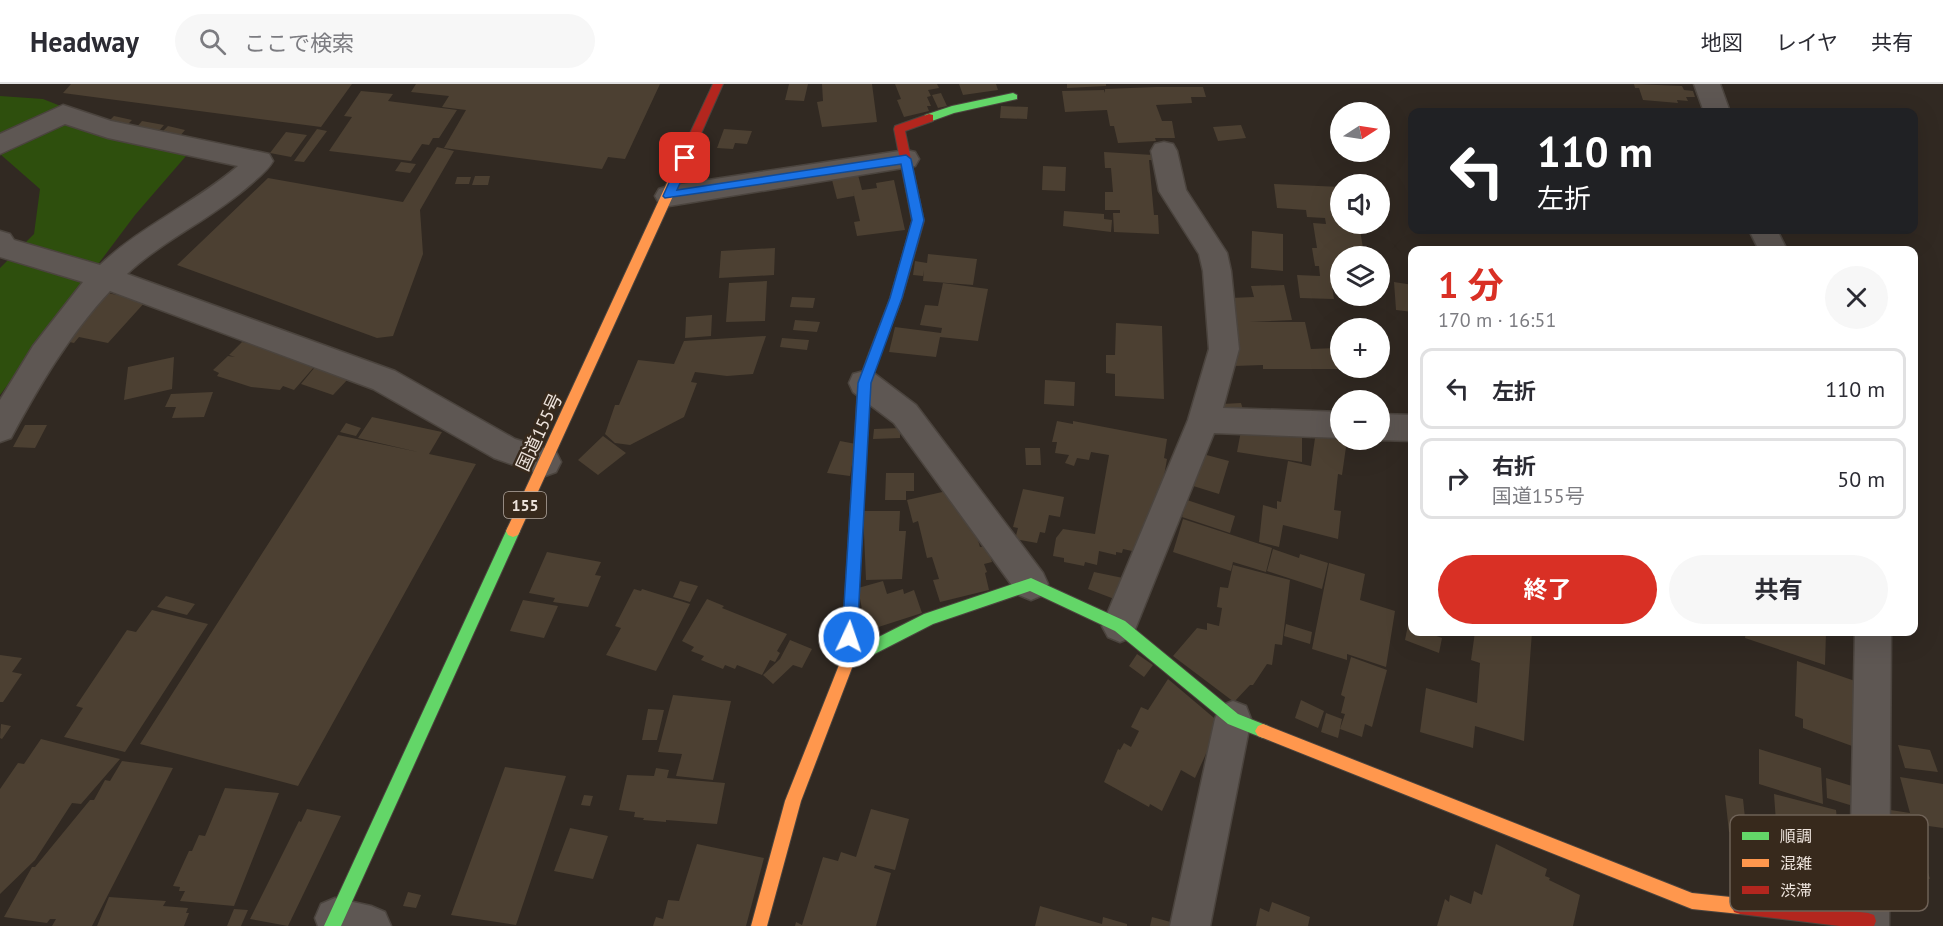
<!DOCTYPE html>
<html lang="ja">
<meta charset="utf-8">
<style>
:root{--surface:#fff;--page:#f7f7f7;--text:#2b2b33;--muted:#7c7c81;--line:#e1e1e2;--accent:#d93025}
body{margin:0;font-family:"PT Sans","Noto Sans JP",sans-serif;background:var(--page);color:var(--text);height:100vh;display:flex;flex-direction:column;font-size:22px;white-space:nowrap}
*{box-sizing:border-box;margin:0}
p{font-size:20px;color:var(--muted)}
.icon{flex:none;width:33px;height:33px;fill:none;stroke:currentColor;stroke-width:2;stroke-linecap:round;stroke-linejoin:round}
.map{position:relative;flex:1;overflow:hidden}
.side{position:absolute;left:1408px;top:162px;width:510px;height:390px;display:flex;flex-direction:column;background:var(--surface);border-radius:12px;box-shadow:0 6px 24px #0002}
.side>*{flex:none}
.guide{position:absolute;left:1408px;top:24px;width:510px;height:126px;border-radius:12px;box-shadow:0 6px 24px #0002;background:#202124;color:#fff;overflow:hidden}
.needle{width:39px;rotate:78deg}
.tools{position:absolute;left:1330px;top:18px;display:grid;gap:12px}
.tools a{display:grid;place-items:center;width:60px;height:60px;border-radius:50%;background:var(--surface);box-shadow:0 6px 24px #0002;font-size:30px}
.pin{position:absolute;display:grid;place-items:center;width:51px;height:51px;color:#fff;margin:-26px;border-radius:12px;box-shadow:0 3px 9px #0006}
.me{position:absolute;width:66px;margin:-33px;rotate:3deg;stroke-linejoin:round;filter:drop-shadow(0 0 4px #0008)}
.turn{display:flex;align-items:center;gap:21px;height:126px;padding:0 30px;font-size:27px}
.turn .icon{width:78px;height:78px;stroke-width:2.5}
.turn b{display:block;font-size:42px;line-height:51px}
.round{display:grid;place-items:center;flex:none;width:63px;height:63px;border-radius:32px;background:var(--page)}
.overview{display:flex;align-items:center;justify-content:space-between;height:102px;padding:0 30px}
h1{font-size:36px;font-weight:700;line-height:45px;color:var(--accent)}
.button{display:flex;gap:12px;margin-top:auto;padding:12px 30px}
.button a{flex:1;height:69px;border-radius:36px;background:var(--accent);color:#fff;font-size:24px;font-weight:700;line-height:69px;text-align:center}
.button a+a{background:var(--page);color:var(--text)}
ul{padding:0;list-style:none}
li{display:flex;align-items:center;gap:18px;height:81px;margin:0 12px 9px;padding:0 18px;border:3px solid var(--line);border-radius:12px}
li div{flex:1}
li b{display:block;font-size:22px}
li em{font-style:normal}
header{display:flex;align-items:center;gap:36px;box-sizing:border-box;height:84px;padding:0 30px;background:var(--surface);border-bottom:2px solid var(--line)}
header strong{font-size:28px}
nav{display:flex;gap:33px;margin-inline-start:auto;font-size:21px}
.search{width:420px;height:54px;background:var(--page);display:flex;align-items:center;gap:15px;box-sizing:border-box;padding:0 21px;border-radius:33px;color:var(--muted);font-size:22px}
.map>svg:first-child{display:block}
.green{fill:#2e4f0d}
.building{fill:#4c4032}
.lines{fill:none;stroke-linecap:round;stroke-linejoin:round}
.street-casing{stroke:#4b443e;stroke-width:3}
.fast-casing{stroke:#4b443e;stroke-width:2}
.slow-casing{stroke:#4b443e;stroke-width:2}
.jam-casing{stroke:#4b443e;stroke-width:2}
.street{fill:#5e5753;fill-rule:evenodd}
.fast{fill:#63d668;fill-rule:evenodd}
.slow{fill:#ff974d;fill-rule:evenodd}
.jam{fill:#b3261e;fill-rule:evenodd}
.route{fill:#1a73e8;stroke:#114b97;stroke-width:1.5}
.labels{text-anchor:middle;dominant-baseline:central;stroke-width:5;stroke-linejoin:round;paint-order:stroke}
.shield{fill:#37291c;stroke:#b6aba2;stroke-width:1.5}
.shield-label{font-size:16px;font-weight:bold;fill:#ede3dc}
.street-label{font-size:18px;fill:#ede3dc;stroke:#37291c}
.key{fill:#37291c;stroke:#6e6156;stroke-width:1.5}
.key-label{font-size:16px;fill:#ede3dc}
</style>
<header>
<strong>Headway</strong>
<div class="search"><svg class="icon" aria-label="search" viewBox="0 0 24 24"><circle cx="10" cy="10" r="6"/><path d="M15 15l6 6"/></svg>ここで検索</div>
<nav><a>地図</a><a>レイヤ</a><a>共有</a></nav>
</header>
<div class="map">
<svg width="1943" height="842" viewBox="0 0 1943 842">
<rect width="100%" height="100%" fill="#312922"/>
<path class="green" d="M 0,12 L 43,15 L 186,72 L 135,131 L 0,311 L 0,184 L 34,150 L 40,105 L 0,70 Z"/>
<path class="building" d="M 71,0 L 352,0 L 321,43 L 63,9 Z
M 416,0 L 660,0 L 625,75 L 608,73 L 602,85 L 444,64 L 466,26 L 442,23 L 449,12 L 411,8 Z
M 789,0 L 808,0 L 804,17 L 785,16 Z
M 822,0 L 872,0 L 877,38 L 822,43 L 817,18 L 823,17 Z
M 895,0 L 937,0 L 939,4 L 928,6 L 931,12 L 927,13 L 931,22 L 927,22 L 929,27 L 904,33 L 897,16 L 901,15 Z
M 959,0 L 996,0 L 998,6 L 963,11 Z
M 1067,0 L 1106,0 L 1106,2 L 1067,4 Z
M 1634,0 L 1682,2 L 1684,6 L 1693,7 L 1695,13 L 1686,13 L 1688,17 L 1677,16 L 1678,19 L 1643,16 L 1639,4 L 1635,4 Z
M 1156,3 L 1203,3 L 1206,13 L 1191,13 L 1192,19 L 1156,21 L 1162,37 L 1172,37 L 1175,54 L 1155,54 L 1156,57 L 1118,59 L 1114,42 L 1110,42 L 1107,26 L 1065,28 L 1062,7 L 1104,6 L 1105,9 L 1105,5 Z
M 361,7 L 393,10 L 388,17 L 457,26 L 439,54 L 433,54 L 429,61 L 422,60 L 411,77 L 329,67 L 352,33 L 344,32 Z
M 941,9 L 947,22 L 938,24 L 932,11 Z
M 1001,22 L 1028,23 L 1027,35 L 1000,34 Z
M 114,32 L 132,36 L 126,42 L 108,38 Z
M 142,37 L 164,41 L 158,48 L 136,44 Z
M 1241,41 L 1246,54 L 1218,57 L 1213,43 Z
M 168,42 L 185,46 L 179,53 L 161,49 Z
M 317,45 L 327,47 L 304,78 L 294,77 Z
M 724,45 L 752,47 L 747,60 L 735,59 L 733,65 L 717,64 Z
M 286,48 L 307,51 L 291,73 L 270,69 Z
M 437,63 L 454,67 L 420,126 L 423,170 L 393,252 L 377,254 L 177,181 L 268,94 L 403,118 Z
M 1104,68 L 1153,71 L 1154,76 L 1149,76 L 1154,131 L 1158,131 L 1159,150 L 1114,148 L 1113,129 L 1120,129 L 1120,126 L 1105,126 L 1105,108 L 1113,108 L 1111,84 L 1105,84 Z
M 401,78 L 416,80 L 410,89 L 395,87 Z
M 1043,82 L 1066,83 L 1065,107 L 1042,106 Z
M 858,91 L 862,106 L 877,104 L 876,99 L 894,96 L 905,146 L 857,152 L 854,138 L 860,137 L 853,107 L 854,112 L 837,115 L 832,96 Z
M 475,92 L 490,92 L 488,101 L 472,101 Z
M 457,93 L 471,93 L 469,100 L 455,100 Z
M 1274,100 L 1341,103 L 1341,140 L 1359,140 L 1364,170 L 1367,169 L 1367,172 L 1341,172 L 1341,203 L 1332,202 L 1334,215 L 1300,214 L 1297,191 L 1320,192 L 1319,182 L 1315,182 L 1312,164 L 1317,164 L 1313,139 L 1326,140 L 1325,134 L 1307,133 L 1306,126 L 1277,124 Z
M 1064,127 L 1104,130 L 1104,135 L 1112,136 L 1111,148 L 1063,142 Z
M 1252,147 L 1283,150 L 1283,187 L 1251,184 Z
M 775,164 L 774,191 L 719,194 L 721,167 Z
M 928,170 L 977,175 L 973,201 L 923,197 L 924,186 L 923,192 L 913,191 L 915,177 L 927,179 Z
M 767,197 L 765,237 L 726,238 L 729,199 Z
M 1394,198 L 1413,201 L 1413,228 L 1396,226 Z
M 943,199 L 988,205 L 978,257 L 940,253 L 936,273 L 889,268 L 895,243 L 941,249 L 942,244 L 920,241 L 925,221 L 938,222 Z
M 1284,201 L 1292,236 L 1250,238 L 1305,238 L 1311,265 L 1336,264 L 1341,285 L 1263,285 L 1263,281 L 1234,282 L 1230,214 L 1254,213 L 1251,202 Z
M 103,208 L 146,217 L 108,259 L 79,253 L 74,259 L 61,256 Z
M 792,213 L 815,214 L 813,224 L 790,223 Z
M 712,231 L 711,252 L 685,254 L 686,233 Z
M 795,236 L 820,238 L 817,248 L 793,246 Z
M 1116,239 L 1162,242 L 1164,315 L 1115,312 L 1115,290 L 1106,289 L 1106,271 L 1115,271 Z
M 766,252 L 753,290 L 727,292 L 695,288 L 691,298 L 697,299 L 684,333 L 630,361 L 615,359 L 605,350 L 615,321 L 619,321 L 638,276 L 674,280 L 684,257 Z
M 782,254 L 809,256 L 807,266 L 780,263 Z
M 242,258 L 249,259 L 314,283 L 294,306 L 283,302 L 280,306 L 251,303 L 217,292 L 219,289 L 213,286 L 228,272 L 235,273 L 229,271 Z
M 174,273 L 172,305 L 124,316 L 128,283 Z
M 315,283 L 348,295 L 333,311 L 301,300 Z
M 1045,296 L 1075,298 L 1074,322 L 1044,320 Z
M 213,308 L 204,333 L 172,334 L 176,323 L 165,323 L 171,310 Z
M 1241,319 L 1244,329 L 1225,330 L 1222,320 Z
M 372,333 L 442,348 L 429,370 L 476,380 L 298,702 L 140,660 L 338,351 L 418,368 L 358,354 Z
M 1057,337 L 1073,340 L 1073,337 L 1167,355 L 1164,374 L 1167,375 L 1159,421 L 1141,469 L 1123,465 L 1122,469 L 1116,468 L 1116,471 L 1099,467 L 1097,481 L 1085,478 L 1084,482 L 1064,478 L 1064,474 L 1053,472 L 1056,454 L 1063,445 L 1095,450 L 1109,371 L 1091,368 L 1089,376 L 1077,374 L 1074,382 L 1065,379 L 1069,371 L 1055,369 L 1057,358 L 1052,358 Z
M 346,339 L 361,344 L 356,352 L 340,348 Z
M 25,341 L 47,341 L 35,364 L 13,363 Z
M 900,344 L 900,354 L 873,355 L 874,345 Z
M 1241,347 L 1302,350 L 1302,378 L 1237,368 Z
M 1316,347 L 1347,356 L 1342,391 L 1338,390 L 1334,426 L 1341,427 L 1338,455 L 1283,441 L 1279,463 L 1259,458 L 1263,421 L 1277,425 L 1277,417 L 1281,418 L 1288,377 L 1311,382 Z
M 603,352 L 626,369 L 598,391 L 578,376 Z
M 840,357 L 856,360 L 850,392 L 827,389 Z
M 1025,364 L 1040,364 L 1041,381 L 1026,381 Z
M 1199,369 L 1229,377 L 1219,410 L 1190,401 Z
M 886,389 L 914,389 L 914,407 L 906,407 L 906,416 L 885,416 Z
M 1023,405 L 1064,413 L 1060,433 L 1049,431 L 1045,449 L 1040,448 L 1037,459 L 1015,455 L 1018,444 L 1013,443 Z
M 951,406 L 967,419 L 980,463 L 987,462 L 992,478 L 984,480 L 987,488 L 985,489 L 989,506 L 940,518 L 933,496 L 939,495 L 932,473 L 927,474 L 918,437 L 913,439 L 907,416 Z
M 1187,416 L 1235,432 L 1230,449 L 1182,433 Z
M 863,427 L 900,427 L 899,447 L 906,447 L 902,495 L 866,496 Z
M 1183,435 L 1272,464 L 1266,488 L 1233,478 L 1231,487 L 1173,468 Z
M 1273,465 L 1299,474 L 1300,470 L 1328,479 L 1322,505 L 1267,487 Z
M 547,468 L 601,478 L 595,491 L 601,492 L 588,523 L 553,518 L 555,514 L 529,509 Z
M 1329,479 L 1365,490 L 1360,516 L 1395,527 L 1386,583 L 1347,570 L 1347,576 L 1312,565 Z
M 1233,481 L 1290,496 L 1282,561 L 1275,560 L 1272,581 L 1267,580 L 1253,601 L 1250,601 L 1234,618 L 1173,572 L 1197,544 L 1207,546 L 1207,539 L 1219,542 L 1222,524 L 1217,523 L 1220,503 L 1228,504 Z
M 1094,488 L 1123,494 L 1117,516 L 1088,505 Z
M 680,497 L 698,502 L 690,518 L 673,513 Z
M 883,497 L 887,510 L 903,505 L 904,510 L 914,506 L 922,529 L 866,547 L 858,504 Z
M 634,505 L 641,507 L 642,505 L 690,520 L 656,587 L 606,571 L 621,544 L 615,542 Z
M 166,512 L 195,520 L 187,531 L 157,523 Z
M 707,515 L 724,522 L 722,524 L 787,550 L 777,567 L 780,569 L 775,578 L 770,576 L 762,591 L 737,581 L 735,585 L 725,581 L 723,585 L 701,576 L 704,572 L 691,567 L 694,563 L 682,557 Z
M 523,516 L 558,522 L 544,554 L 510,547 Z
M 152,526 L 208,540 L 125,668 L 64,653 L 83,624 L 76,622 L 127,546 L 136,548 Z
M 1286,540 L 1312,548 L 1310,560 L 1284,552 Z
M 1408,541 L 1413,543 L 1413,548 L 1425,548 L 1442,554 L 1439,569 L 1405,556 Z
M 1475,548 L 1532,548 L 1524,657 L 1475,642 L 1473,664 L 1420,648 L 1426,604 L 1477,619 L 1480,579 L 1471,576 Z
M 1746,548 L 1826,548 L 1825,581 L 1745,554 Z
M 790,556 L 812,565 L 802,584 L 793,581 L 773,600 L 763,591 L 780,575 Z
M 1137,570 L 1153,581 L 1144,593 L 1129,582 Z
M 0,571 L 22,574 L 12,588 L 22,590 L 3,618 L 0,618 Z
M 1351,573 L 1387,586 L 1372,643 L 1365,640 L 1362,653 L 1340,645 L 1345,630 L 1341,629 L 1345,613 L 1341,611 Z
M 1797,577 L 1855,597 L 1854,653 L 1852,662 L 1803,644 L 1803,635 L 1795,632 Z
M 1168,595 L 1220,639 L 1195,694 L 1181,686 L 1162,727 L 1150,720 L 1149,723 L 1104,698 L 1118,665 L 1120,666 L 1124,659 L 1131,663 L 1139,647 L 1131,643 L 1141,623 L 1148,626 Z
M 673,611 L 731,617 L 713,696 L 676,692 L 682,670 L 658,668 Z
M 1301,616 L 1324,627 L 1318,644 L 1295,634 Z
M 648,625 L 664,626 L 657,656 L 642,656 Z
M 1326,629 L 1342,635 L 1338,654 L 1321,648 Z
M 1,640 L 11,642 L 2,655 L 0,654 Z
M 41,655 L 120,675 L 81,720 L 72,719 L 35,776 L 0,810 L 0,705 L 18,679 L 24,680 Z
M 1898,661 L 1930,666 L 1938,688 L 1905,684 Z
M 1759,665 L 1821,684 L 1823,720 L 1759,700 Z
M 122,677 L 173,684 L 92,842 L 52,842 L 56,835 L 50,835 L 47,839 L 4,833 L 32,783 L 35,783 L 90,716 L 94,716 L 105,696 L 110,697 Z
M 505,683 L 566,692 L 516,841 L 451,831 Z
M 656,684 L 669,686 L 667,694 L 725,699 L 717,740 L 666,736 L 666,738 L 643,736 L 644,734 L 634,733 L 635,728 L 619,726 L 627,691 L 654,692 Z
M 1900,693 L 1943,700 L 1943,744 L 1914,740 L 1930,795 L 1897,791 L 1882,739 L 1884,725 L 1910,729 Z
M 1826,694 L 1852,702 L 1853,722 L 1827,714 Z
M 225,704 L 279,709 L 234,822 L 180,817 L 185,807 L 179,807 L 180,803 L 173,802 L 189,767 L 192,767 L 199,751 L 205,752 Z
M 1774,710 L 1836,726 L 1846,821 L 1761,797 L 1756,732 L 1776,738 Z
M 584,711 L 593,712 L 590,722 L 581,721 Z
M 1725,711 L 1743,715 L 1747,753 L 1729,748 Z
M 307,725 L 341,732 L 288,842 L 250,835 L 299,737 L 301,738 Z
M 871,725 L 909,735 L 895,786 L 875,781 L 874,784 L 891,789 L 876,842 L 795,842 L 796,838 L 802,841 L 823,773 L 838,777 L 841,768 L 856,773 Z
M 570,744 L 608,752 L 593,795 L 554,787 Z
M 697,760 L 764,774 L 746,842 L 653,842 L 656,833 L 663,835 L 668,816 L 679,817 Z
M 1496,760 L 1547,785 L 1545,792 L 1550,794 L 1549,796 L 1580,811 L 1573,842 L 1437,842 L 1445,815 L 1449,818 L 1450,811 L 1471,820 L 1474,807 L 1482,811 Z
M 408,808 L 421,811 L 416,824 L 403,822 Z
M 109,813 L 166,817 L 163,822 L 188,824 L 186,829 L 189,829 L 184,842 L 97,842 Z
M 1272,818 L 1310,833 L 1308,842 L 1256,842 L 1260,824 L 1269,828 Z
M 1040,822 L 1102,840 L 1103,833 L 1127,840 L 1127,842 L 1035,842 Z
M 234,825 L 248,826 L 241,842 L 227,842 Z
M 1152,833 L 1182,841 L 1182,842 L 1150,842 Z"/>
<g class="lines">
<defs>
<path id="street" d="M 1694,0 L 1720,0 L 1730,28 L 1704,28 Z
M 63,21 L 111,37 L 260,68 L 269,70 L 273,77 C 268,86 259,93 251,100 C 212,135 164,155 127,190 L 395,287 L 515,355 L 556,368 L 561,378 L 556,388 L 545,392 L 494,374 L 373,305 L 110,207 C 69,251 39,302 11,354 L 0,358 L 0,316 L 33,262 L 83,198 L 0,173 L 0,147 L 10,150 L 14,156 L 100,181 C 141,142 195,119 238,82 L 108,54 L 65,40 L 0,70 L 0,50 Z
M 1164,58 L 1173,60 L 1177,67 L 1186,106 L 1227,169 L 1231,187 L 1239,265 L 1223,324 L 1341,328 L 1341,354 L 1214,349 L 1132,553 L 1120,558 L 1108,553 L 1102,542 L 1188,336 L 1209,265 L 1203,187 L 1199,170 L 1159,107 L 1151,67 L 1155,60 Z
M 906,66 L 915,68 L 919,75 L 915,82 L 669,122 L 659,119 L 655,112 L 659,105 L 669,102 Z
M 1749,146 L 1777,146 L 1787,166 L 1759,166 Z
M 864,287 L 875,290 L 916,321 L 1043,489 L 1048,500 L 1043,511 L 1031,516 L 1019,511 L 894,339 L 853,308 L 849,299 L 853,290 Z
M 1380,330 L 1413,331 L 1413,357 L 1378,356 Z
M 1855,548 L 1891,548 L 1889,842 L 1849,842 Z
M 1233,617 L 1246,622 L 1251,635 L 1210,842 L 1170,842 L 1215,635 L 1220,622 Z
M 335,814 L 371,822 L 385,828 L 391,842 L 318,842 L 315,834 L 321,820 Z"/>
<path id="fast" d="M 1013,9 L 1017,11 L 1017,15 L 954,29 L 929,38 L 924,34 L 925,31 L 952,22 Z
M 875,264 L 881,269 L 870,299 L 855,565 L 924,530 L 1031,494 L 1125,537 L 1238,630 L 1268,642 L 1271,647 L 1268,652 L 1263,654 L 1228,640 L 1115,547 L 1030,507 L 933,540 L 853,581 L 848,583 L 843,581 L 841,576 L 847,569 L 842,563 L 858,299 L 869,269 Z
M 513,441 L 518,443 L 520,447 L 341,842 L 324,842 L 508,443 Z"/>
<path id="slow" d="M 678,84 L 684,88 L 520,447 L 518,451 L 513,453 L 508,451 L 506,447 L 672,88 Z
M 849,556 L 854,558 L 856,563 L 855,576 L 801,717 L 767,842 L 751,842 L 785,717 L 841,576 L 844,558 Z
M 1263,640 L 1692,809 L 1740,814 L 1746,816 L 1748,822 L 1746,828 L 1740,830 L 1692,825 L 1258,652 L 1255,647 L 1258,642 Z"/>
<path id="jam" d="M 713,0 L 723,0 L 684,88 L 682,91 L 674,91 L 672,88 Z
M 929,30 L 933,31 L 933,37 L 905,47 L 924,137 L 902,214 L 881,269 L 875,274 L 869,269 L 890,214 L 912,137 L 894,45 L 895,42 Z
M 1740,814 L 1868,829 L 1874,831 L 1876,837 L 1874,842 L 1840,842 L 1740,830 L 1734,828 L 1732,822 L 1734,816 Z"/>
</defs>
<use href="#street" class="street-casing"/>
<use href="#fast" class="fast-casing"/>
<use href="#slow" class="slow-casing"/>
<use href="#jam" class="jam-casing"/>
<use href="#street" class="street"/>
<use href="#fast" class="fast"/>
<use href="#slow" class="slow"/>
<use href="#jam" class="jam"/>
</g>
<path class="route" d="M 685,71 L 691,74 L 677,106 L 906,71 L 911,75 L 924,136 L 902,214 L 871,299 L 857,553 L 854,557 L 849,559 L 844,557 L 842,553 L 858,299 L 890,214 L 912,136 L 901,80 L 665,114 L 663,112 L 680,74 Z"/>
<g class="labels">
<rect class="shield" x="504" y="408" width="42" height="26" rx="4.5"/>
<g class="shield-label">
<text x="525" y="421">155</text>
</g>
<g class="street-label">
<text transform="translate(539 348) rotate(-65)">国道155号</text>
</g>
</g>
<rect x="1730" y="731" width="198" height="96" rx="9" class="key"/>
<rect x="1742" y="748" width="27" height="8" fill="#63d668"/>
<rect x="1742" y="775" width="27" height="8" fill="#ff974d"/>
<rect x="1742" y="802" width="27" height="8" fill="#b3261e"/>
<g class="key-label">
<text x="1780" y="758">順調</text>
<text x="1780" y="785">混雑</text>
<text x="1780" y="812">渋滞</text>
</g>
</svg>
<div class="tools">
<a><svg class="needle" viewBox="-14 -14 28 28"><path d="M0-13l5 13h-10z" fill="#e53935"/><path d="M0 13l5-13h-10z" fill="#7c7c81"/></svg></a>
<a><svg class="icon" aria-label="sound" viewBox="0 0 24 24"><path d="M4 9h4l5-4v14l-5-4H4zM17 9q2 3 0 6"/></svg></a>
<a><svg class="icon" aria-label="layers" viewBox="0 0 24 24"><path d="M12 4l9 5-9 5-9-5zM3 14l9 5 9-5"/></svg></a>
<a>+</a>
<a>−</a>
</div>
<div class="pin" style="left:685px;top:74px;background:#d93025"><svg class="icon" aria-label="arrive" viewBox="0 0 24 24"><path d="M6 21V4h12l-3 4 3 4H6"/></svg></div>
<svg class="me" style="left:849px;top:553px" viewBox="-20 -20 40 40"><circle r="17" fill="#1a73e8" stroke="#fff" stroke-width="3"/><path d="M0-11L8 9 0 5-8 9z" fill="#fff"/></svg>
<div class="guide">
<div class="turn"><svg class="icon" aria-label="left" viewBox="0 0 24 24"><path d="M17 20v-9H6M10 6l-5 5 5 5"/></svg><div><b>110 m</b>左折</div></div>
</div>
<section class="side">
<div class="overview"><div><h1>1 分</h1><p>170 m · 16:51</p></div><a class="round"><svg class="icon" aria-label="close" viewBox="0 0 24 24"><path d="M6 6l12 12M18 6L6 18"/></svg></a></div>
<ul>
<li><svg class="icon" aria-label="left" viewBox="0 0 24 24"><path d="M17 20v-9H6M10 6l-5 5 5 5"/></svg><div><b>左折</b></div><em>110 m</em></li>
<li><svg class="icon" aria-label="right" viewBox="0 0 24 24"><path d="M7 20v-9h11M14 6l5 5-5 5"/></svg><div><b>右折</b><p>国道155号</p></div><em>50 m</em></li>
</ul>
<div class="button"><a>終了</a><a>共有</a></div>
</section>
</div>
